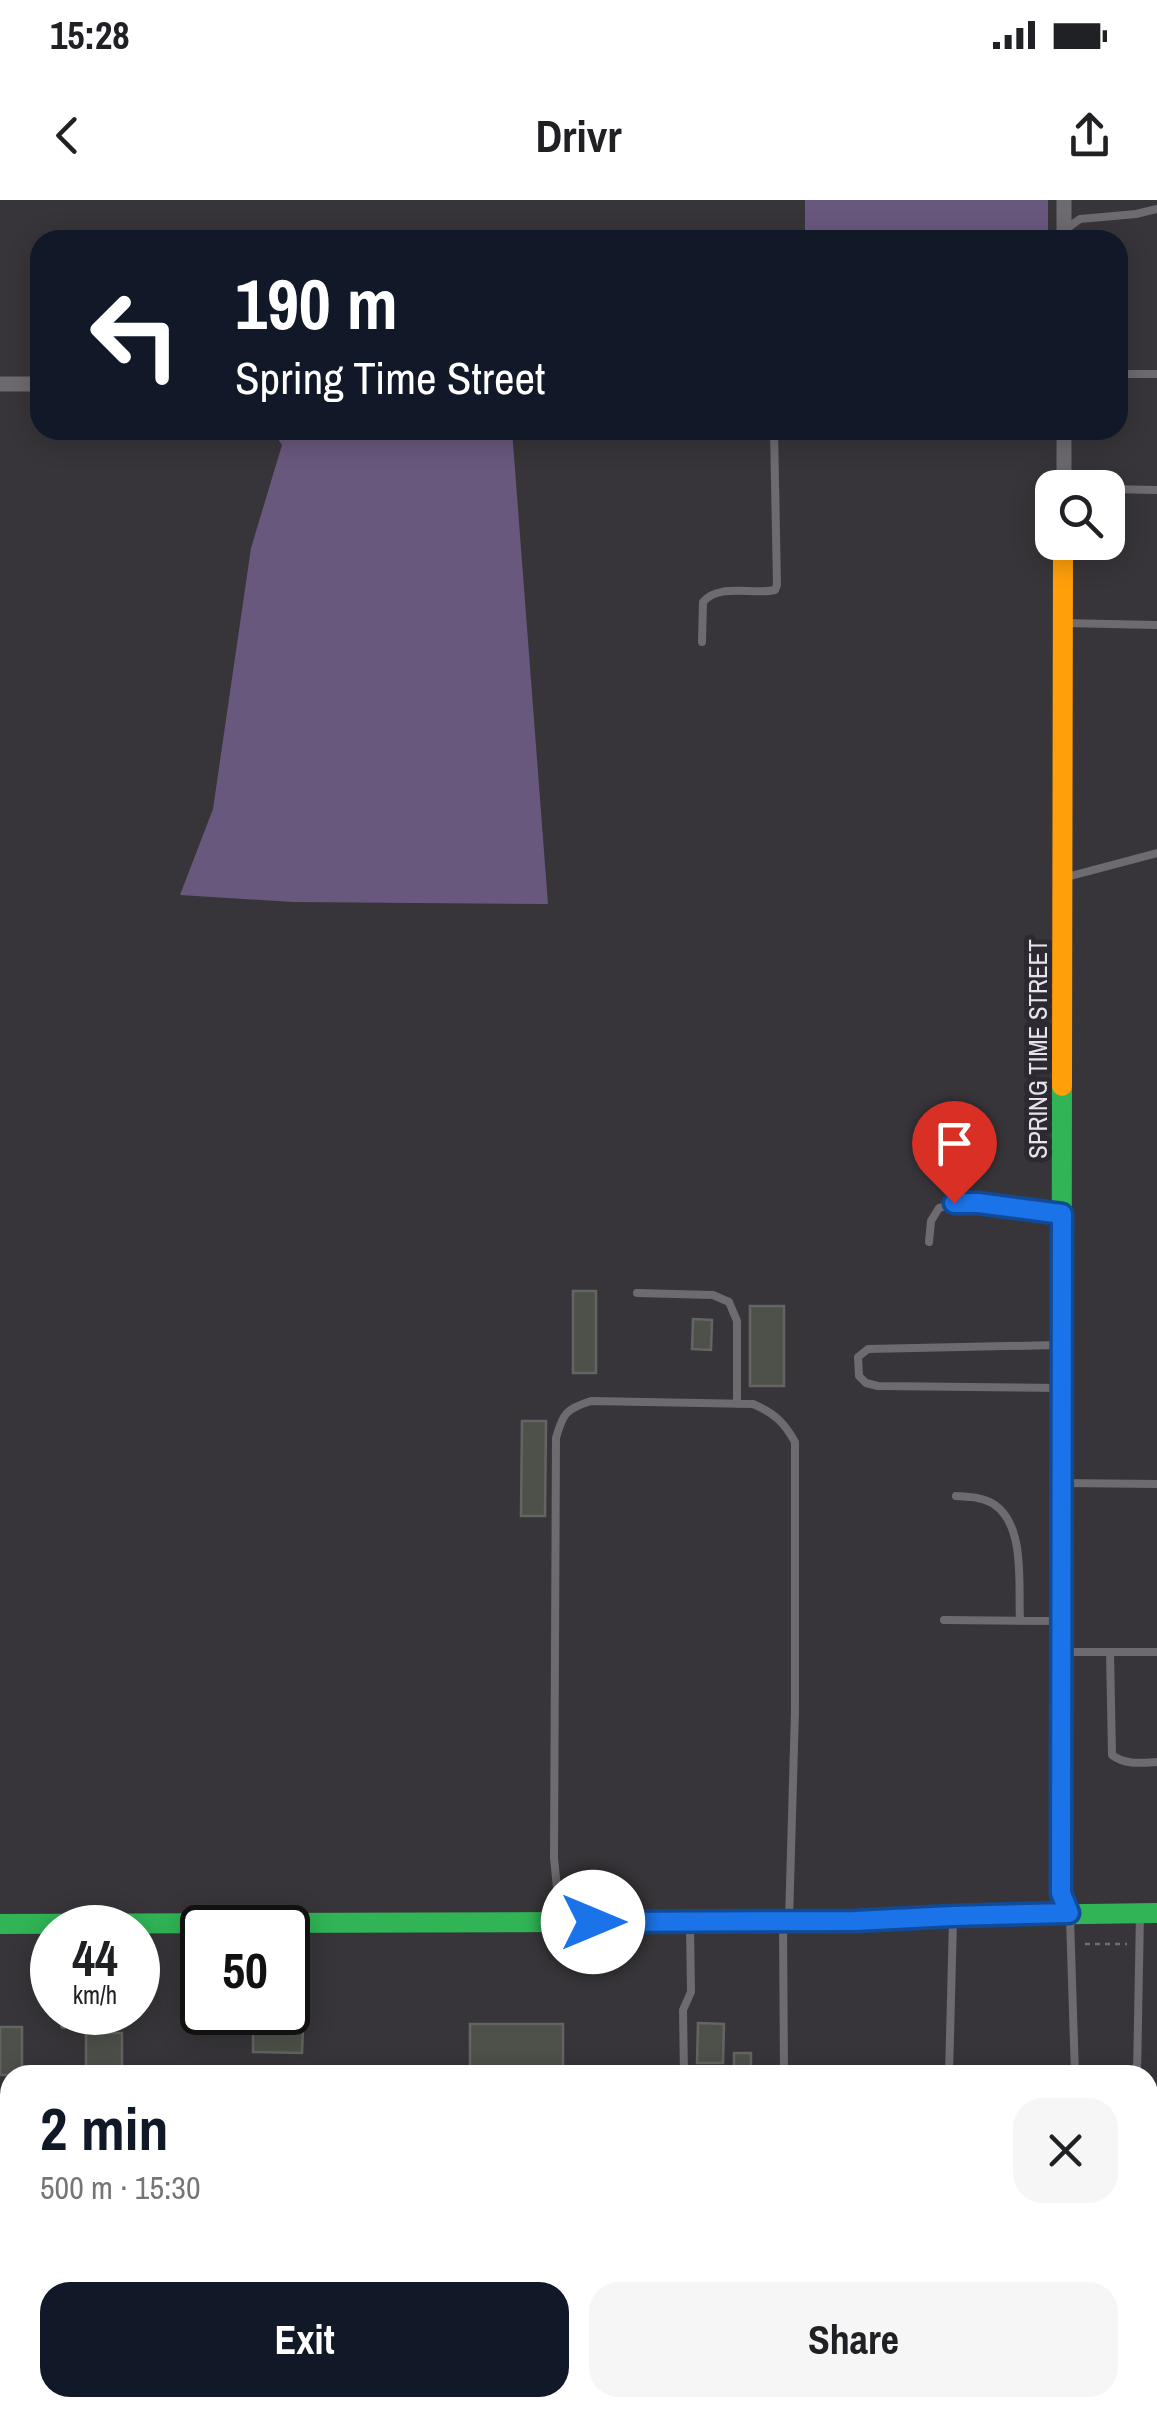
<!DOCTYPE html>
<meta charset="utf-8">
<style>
:root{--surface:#fff;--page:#f6f6f6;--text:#202124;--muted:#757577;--accent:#111827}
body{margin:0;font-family:"Archivo Narrow",sans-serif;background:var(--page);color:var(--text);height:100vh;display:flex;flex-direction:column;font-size:38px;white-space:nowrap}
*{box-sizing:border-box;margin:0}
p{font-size:32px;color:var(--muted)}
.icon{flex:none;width:55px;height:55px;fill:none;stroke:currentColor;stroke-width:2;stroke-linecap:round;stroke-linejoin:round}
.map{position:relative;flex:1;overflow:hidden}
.panel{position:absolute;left:0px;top:1865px;width:1158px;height:352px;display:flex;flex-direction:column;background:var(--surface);border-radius:30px 30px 0 0;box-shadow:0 5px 25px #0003}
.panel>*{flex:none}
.top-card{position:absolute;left:30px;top:30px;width:1098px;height:210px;border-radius:30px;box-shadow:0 5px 25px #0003;background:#111827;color:#fff;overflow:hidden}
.fabs{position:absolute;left:1035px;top:270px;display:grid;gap:20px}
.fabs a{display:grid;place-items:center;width:90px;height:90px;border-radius:20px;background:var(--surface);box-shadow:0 5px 25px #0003;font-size:50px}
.speed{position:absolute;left:30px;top:1705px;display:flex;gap:20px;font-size:50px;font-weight:700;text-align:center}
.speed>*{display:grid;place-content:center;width:130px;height:130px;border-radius:50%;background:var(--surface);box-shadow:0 5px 25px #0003;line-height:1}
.speed small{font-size:25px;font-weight:400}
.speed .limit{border:5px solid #111;border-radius:15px;background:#fff;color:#111}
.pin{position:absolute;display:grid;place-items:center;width:85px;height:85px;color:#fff;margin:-102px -42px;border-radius:50% 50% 50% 0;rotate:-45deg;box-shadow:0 0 10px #0007}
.pin .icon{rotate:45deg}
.me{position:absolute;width:110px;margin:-55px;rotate:90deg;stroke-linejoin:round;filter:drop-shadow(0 0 8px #0008)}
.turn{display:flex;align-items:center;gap:35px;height:210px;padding:0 40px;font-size:45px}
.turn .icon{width:130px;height:130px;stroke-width:2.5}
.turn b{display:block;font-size:70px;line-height:85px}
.round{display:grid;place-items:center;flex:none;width:105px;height:105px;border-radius:30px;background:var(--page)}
.overview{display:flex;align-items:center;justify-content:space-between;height:170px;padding:0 40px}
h1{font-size:60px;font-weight:700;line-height:75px;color:var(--accent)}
.button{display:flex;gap:20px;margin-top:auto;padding:20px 40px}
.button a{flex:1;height:115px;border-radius:30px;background:var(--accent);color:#fff;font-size:40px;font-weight:700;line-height:115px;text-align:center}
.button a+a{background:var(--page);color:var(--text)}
.status{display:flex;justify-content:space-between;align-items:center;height:70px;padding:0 50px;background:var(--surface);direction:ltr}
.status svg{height:28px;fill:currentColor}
header{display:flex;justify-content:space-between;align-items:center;height:130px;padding:0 40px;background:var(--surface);font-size:45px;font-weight:700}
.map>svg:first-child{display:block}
.forest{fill:#69587e}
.building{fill:#4e514a;stroke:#646463;stroke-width:2.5}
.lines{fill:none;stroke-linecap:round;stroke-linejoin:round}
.path{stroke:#706f72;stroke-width:2.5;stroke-dasharray:5 5;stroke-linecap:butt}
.lane{stroke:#6d6b6f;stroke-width:8}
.street{stroke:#6d6b6f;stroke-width:15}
.fast{stroke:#30b455;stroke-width:20}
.slow{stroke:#ff9f0a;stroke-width:20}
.route-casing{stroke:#114b97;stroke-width:25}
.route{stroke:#1a73e8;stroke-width:18}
.labels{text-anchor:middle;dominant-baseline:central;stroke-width:10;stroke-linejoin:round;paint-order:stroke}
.street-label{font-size:25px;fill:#e6e4ea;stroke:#2c2931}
</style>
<div class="status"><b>15:28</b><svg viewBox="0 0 49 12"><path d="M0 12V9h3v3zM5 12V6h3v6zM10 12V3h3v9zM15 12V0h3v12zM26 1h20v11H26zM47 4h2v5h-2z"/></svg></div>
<header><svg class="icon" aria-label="back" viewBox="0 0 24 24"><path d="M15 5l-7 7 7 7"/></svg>Drivr<svg class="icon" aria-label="share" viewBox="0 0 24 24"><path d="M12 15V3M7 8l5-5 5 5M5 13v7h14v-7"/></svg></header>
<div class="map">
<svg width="1157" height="2216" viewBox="0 0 1157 2216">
<rect width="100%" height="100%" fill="#373539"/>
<path class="forest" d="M 805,0 L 1048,0 L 1048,40 L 805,40 Z
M 272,230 L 512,230 L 548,704 L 293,702 L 180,695 L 213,609 L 251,348 L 282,245 Z"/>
<path class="building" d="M 573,1091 L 596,1091 L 596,1173 L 573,1173 Z
M 750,1106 L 784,1106 L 784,1186 L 750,1186 Z
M 693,1119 L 712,1120 L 711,1150 L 692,1149 Z
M 522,1221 L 546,1221 L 545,1316 L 521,1316 Z
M 698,1823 L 724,1824 L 723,1863 L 697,1863 Z
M 470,1824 L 563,1824 L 563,1871 L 470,1871 Z
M 253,1826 L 303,1827 L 302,1853 L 253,1852 Z
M 0,1827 L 22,1827 L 22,1875 L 0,1875 Z
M 86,1833 L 122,1833 L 122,1875 L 86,1875 Z
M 734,1853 L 751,1853 L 751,1875 L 734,1875 Z"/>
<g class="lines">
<path class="path" d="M 1085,1744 L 1127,1744"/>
<path class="lane" d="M 1066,29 L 1080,19 L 1136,14 L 1157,9
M 1118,174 L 1157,174
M 1108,289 L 1157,290
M 1063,423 L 1157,425
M 702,442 L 703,402 C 719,383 752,395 775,390 L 777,385 L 774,230
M 1063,678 L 1157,653
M 929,1042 L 931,1021 L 939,1008 C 976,996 1020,1009 1058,1013
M 637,1093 L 713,1095 L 729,1102 L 737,1121 L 737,1204
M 1058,1145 L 868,1149 L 858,1157 L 859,1176 L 866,1183 L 878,1186 L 1061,1188
M 1062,1283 L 1157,1284
M 956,1296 C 969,1297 984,1297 995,1305 C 1026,1327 1018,1387 1020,1421
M 944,1420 L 1057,1421
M 1062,1452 L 1157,1452
M 1110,1452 L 1112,1555 C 1125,1565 1141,1563 1157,1562
M 560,1718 L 554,1658 L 556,1238 C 563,1213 566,1209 591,1201 L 753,1204 C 774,1213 784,1222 795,1242 L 795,1511 L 789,1721
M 1070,1718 L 1075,1875
M 783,1725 L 784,1875
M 64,1812 L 64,1825
M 684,1875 L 683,1810 L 691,1792 L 690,1726
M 949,1875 L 953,1720
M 1137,1875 L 1140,1713
M 1148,1919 L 1155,1931 L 1156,1943
M 1146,2208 L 1148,2216"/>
<path class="street" d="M 1064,40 L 1064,0
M 0,184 L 40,184
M 1064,288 L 1064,230
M 577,2208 L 579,2216"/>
<path class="fast" d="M 1061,1470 L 1062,886
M 0,1724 L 855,1721 L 953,1716 L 1157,1713"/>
<path class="slow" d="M 1062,886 L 1063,342
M 1061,1470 L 1061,1693 L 1069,1713"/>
</g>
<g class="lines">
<defs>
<path id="route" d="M 593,1722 L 855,1721 L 953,1716 L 1069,1713 L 1061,1693 L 1062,1014 L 978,1003 L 954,1003"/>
</defs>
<use href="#route" class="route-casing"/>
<use href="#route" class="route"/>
</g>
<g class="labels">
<g class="street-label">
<text transform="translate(1038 849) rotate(-90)">SPRING TIME STREET</text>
</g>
</g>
</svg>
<div class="fabs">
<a><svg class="icon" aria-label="search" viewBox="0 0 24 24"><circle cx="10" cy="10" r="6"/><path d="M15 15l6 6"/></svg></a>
</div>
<div class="speed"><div>44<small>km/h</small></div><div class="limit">50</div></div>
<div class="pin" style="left:954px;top:1003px;background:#d93025"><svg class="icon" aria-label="arrive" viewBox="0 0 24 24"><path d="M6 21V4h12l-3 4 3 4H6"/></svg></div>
<svg class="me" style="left:593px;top:1722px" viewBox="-20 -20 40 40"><circle r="19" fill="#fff"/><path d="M0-13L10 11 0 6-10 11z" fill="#1a73e8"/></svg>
<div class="top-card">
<div class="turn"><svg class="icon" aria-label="left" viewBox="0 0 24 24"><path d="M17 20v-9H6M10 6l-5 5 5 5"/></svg><div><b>190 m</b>Spring Time Street</div></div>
</div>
<section class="panel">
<div class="overview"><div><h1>2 min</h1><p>500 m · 15:30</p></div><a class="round"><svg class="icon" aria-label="close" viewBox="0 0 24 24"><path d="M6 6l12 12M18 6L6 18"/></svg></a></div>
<div class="button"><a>Exit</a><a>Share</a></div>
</section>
</div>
